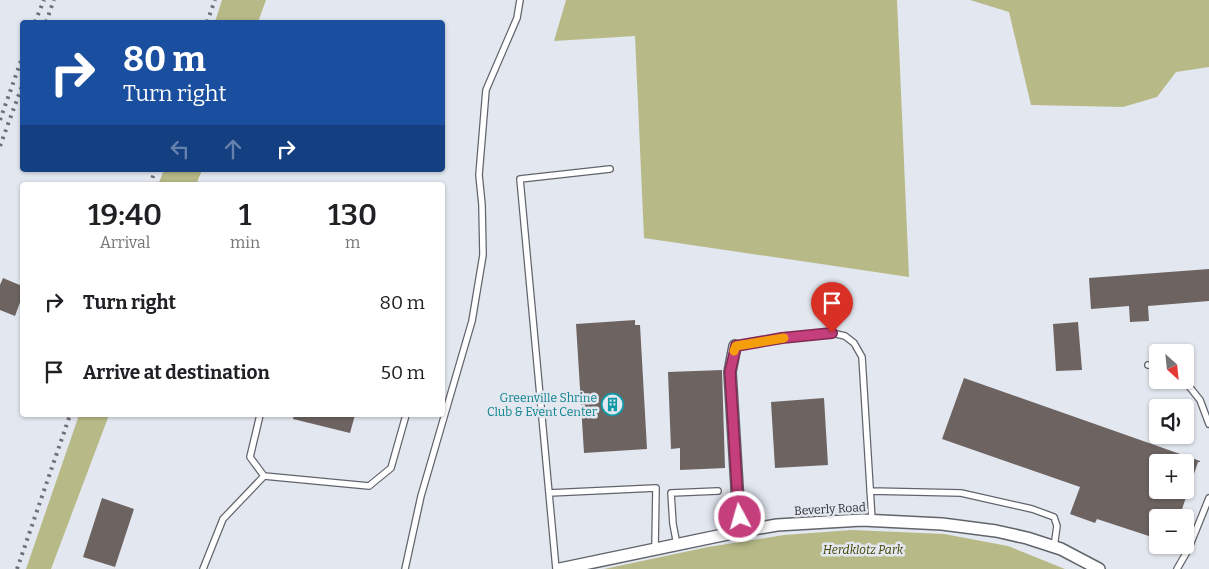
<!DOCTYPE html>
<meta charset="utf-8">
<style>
:root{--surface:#fff;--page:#f6f6f6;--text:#202124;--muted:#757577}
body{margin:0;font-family:Bitter,serif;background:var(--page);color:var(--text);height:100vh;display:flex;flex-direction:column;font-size:19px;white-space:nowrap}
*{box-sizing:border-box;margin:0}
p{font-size:16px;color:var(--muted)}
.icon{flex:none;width:28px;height:28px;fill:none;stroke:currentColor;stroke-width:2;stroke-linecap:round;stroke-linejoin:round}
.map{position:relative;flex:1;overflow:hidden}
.sheet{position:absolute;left:20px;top:182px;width:425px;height:235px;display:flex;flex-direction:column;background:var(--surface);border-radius:5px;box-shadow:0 1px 4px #0004}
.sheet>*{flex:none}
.guide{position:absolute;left:20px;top:20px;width:425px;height:152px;border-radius:5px;box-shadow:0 1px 4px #0004;background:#1a4fa0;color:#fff;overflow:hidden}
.needle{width:32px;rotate:153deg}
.buttons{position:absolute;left:1149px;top:344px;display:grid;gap:10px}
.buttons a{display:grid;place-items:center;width:45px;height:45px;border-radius:5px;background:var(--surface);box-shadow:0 1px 4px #0004;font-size:25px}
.pin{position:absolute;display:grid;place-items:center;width:42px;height:42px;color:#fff;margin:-51px -21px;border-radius:50% 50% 50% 0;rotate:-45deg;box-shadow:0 0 5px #0007}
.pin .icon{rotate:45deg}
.me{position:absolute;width:55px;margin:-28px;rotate:354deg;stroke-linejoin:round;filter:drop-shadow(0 0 4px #0008)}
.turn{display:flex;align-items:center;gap:18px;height:105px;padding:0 20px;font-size:22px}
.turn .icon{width:65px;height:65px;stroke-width:2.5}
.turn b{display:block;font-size:35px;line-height:42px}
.lanes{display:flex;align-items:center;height:48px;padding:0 20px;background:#0003;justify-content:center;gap:25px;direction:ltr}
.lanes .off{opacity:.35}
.eta{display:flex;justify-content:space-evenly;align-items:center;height:85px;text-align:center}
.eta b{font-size:30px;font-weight:600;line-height:35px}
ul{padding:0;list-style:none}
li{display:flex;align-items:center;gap:15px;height:70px;padding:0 20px}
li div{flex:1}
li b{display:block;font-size:19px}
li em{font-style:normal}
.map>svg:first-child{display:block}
.green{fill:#b7ba87}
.building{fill:#6d6462;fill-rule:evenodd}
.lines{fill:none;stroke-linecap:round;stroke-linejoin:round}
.lane-casing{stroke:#61656b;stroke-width:8}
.street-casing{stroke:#61656b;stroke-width:14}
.lane{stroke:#fff;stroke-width:5.5}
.street{stroke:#fff;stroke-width:11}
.rail{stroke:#6d7075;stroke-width:4;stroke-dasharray:2.5 5;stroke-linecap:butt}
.route-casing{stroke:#812951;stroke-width:12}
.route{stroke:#c63f7d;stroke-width:9}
.slow{stroke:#f59e0b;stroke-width:9}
.labels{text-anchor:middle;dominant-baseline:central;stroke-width:5;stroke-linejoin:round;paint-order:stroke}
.culture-label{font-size:12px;fill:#0d838f;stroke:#e3e7ef;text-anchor:end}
.street-label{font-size:12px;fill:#2d2f32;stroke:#e3e7ef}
.park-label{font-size:12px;font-style:italic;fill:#434303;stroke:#e3e7ef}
</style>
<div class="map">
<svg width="1209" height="569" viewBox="0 0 1209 569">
<rect width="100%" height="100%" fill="#e3e7ef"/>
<path class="green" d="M 222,0 L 266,0 L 258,22 L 215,22 Z
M 566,0 L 897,0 L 909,277 L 644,238 L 635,36 L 554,41 Z
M 970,0 L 1209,0 L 1209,67 L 1176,72 L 1157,97 L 1123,107 L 1031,105 L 1009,12 Z
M 164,170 L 202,170 L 196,185 L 158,185 Z
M 79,415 L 109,415 L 51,569 L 26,569 Z
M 852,530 L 944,534 L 1008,546 L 1065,569 L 604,569 L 708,547 L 784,535 Z"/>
<path class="building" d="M 1209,269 L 1209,301 L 1148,306 L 1149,321 L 1130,322 L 1129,306 L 1091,309 L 1089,278 Z
M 3,278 L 22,286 L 22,297 L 15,316 L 0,310 L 0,285 Z
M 635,320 L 635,325 L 640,325 L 647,449 L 584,453 L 576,324 Z
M 1078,322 L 1082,370 L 1056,371 L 1053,324 Z
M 722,370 L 725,468 L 680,470 L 680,448 L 671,449 L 668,372 Z
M 964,378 L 1200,461 L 1200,462 L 1198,462 L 1179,518 L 1158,518 L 1158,539 L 1097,519 L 1095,523 L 1070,514 L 1080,487 L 942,439 ZM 1158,462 L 1185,462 L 1185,490 L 1158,490 Z
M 824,398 L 828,465 L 775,468 L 771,402 Z
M 294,415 L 355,415 L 350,433 L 293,419 Z
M 102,498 L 134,509 L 115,567 L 83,557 Z"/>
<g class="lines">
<defs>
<path id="lane" d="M 735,346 L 782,338 L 832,333 L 845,336 L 854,343 L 862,357 L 872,520
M 1148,365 L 1158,366
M 1184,380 L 1200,400 L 1209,424
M 260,415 L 250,457 L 264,476
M 870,491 L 961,493 L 1032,509 L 1054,517 L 1057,526 L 1054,547
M 549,493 L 656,488 L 655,549
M 677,545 L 673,524 L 671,493 L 718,491
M 203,569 L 223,519 L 264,476 L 369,486 L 391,468 L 406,415
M 405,569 L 421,496 L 472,321 L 483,255 L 482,205 L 479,175 L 486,90 L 517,18 L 520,0
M 556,569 L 520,179 L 610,169
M 1177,569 L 1188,550 L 1209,498"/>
<path id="street" d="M 735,346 L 730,372 L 738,503 L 742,531
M 560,569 L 742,531 L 777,525 L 862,520 L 942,524 L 996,531 L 1027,538 L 1061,549 L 1099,569"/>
</defs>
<use href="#lane" class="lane-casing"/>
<use href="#street" class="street-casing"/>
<use href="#lane" class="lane"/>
<use href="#street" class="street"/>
<path class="rail" d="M 35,22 L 44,0
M 46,22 L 54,0
M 207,22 L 215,0
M 0,120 L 22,58
M 0,146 L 22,86
M 150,185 L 155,170
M 17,569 L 70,415"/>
</g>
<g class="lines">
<defs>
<path id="route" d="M 740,517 L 738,503 L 730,372 L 736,346 L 782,338 L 832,333"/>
</defs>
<use href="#route" class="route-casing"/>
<use href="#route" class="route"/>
<path class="slow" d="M 734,351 L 736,346 L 784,338"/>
</g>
<defs>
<symbol id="building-ring" viewBox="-11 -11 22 22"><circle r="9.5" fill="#e3e7ef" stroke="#0f9aa8" stroke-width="1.5"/><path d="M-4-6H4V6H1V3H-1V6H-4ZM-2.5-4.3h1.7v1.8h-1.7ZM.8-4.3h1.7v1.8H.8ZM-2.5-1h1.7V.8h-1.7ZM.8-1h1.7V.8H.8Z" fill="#0f9aa8"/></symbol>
</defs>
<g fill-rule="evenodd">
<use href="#building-ring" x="600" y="392" width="25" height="25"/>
</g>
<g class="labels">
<g class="culture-label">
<text x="597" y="398">Greenville Shrine<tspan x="597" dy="14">Club &amp; Event Center</tspan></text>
</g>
<g class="street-label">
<text transform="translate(830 509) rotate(-3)">Beverly Road</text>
</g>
<g class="park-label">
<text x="863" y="550">Herdklotz Park</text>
</g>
</g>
</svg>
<div class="buttons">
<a><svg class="needle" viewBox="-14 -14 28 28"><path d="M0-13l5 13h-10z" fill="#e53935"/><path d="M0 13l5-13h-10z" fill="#757577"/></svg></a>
<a><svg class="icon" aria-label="sound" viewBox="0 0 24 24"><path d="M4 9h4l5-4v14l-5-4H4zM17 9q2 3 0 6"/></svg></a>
<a>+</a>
<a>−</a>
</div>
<div class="pin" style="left:832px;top:333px;background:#d93025"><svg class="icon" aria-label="arrive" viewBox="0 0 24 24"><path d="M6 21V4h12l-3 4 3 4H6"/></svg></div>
<svg class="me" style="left:740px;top:517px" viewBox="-20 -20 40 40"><circle r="17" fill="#c63f7d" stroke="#fff" stroke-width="3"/><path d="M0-11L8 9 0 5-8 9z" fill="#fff"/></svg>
<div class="guide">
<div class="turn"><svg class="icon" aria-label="right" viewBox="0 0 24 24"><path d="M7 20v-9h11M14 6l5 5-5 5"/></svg><div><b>80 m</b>Turn right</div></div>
<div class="lanes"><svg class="icon off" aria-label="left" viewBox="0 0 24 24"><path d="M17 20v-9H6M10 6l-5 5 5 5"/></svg><svg class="icon off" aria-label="ahead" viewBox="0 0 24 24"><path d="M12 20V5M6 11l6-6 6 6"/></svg><svg class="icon" aria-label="right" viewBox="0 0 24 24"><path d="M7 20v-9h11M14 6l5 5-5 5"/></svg></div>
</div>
<section class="sheet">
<div class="eta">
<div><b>19:40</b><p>Arrival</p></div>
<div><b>1</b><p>min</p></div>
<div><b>130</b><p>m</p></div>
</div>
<ul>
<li><svg class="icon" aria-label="right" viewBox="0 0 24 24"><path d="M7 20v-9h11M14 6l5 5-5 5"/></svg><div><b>Turn right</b></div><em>80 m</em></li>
<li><svg class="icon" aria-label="arrive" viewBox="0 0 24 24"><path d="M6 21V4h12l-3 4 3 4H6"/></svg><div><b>Arrive at destination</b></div><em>50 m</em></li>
</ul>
</section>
</div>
